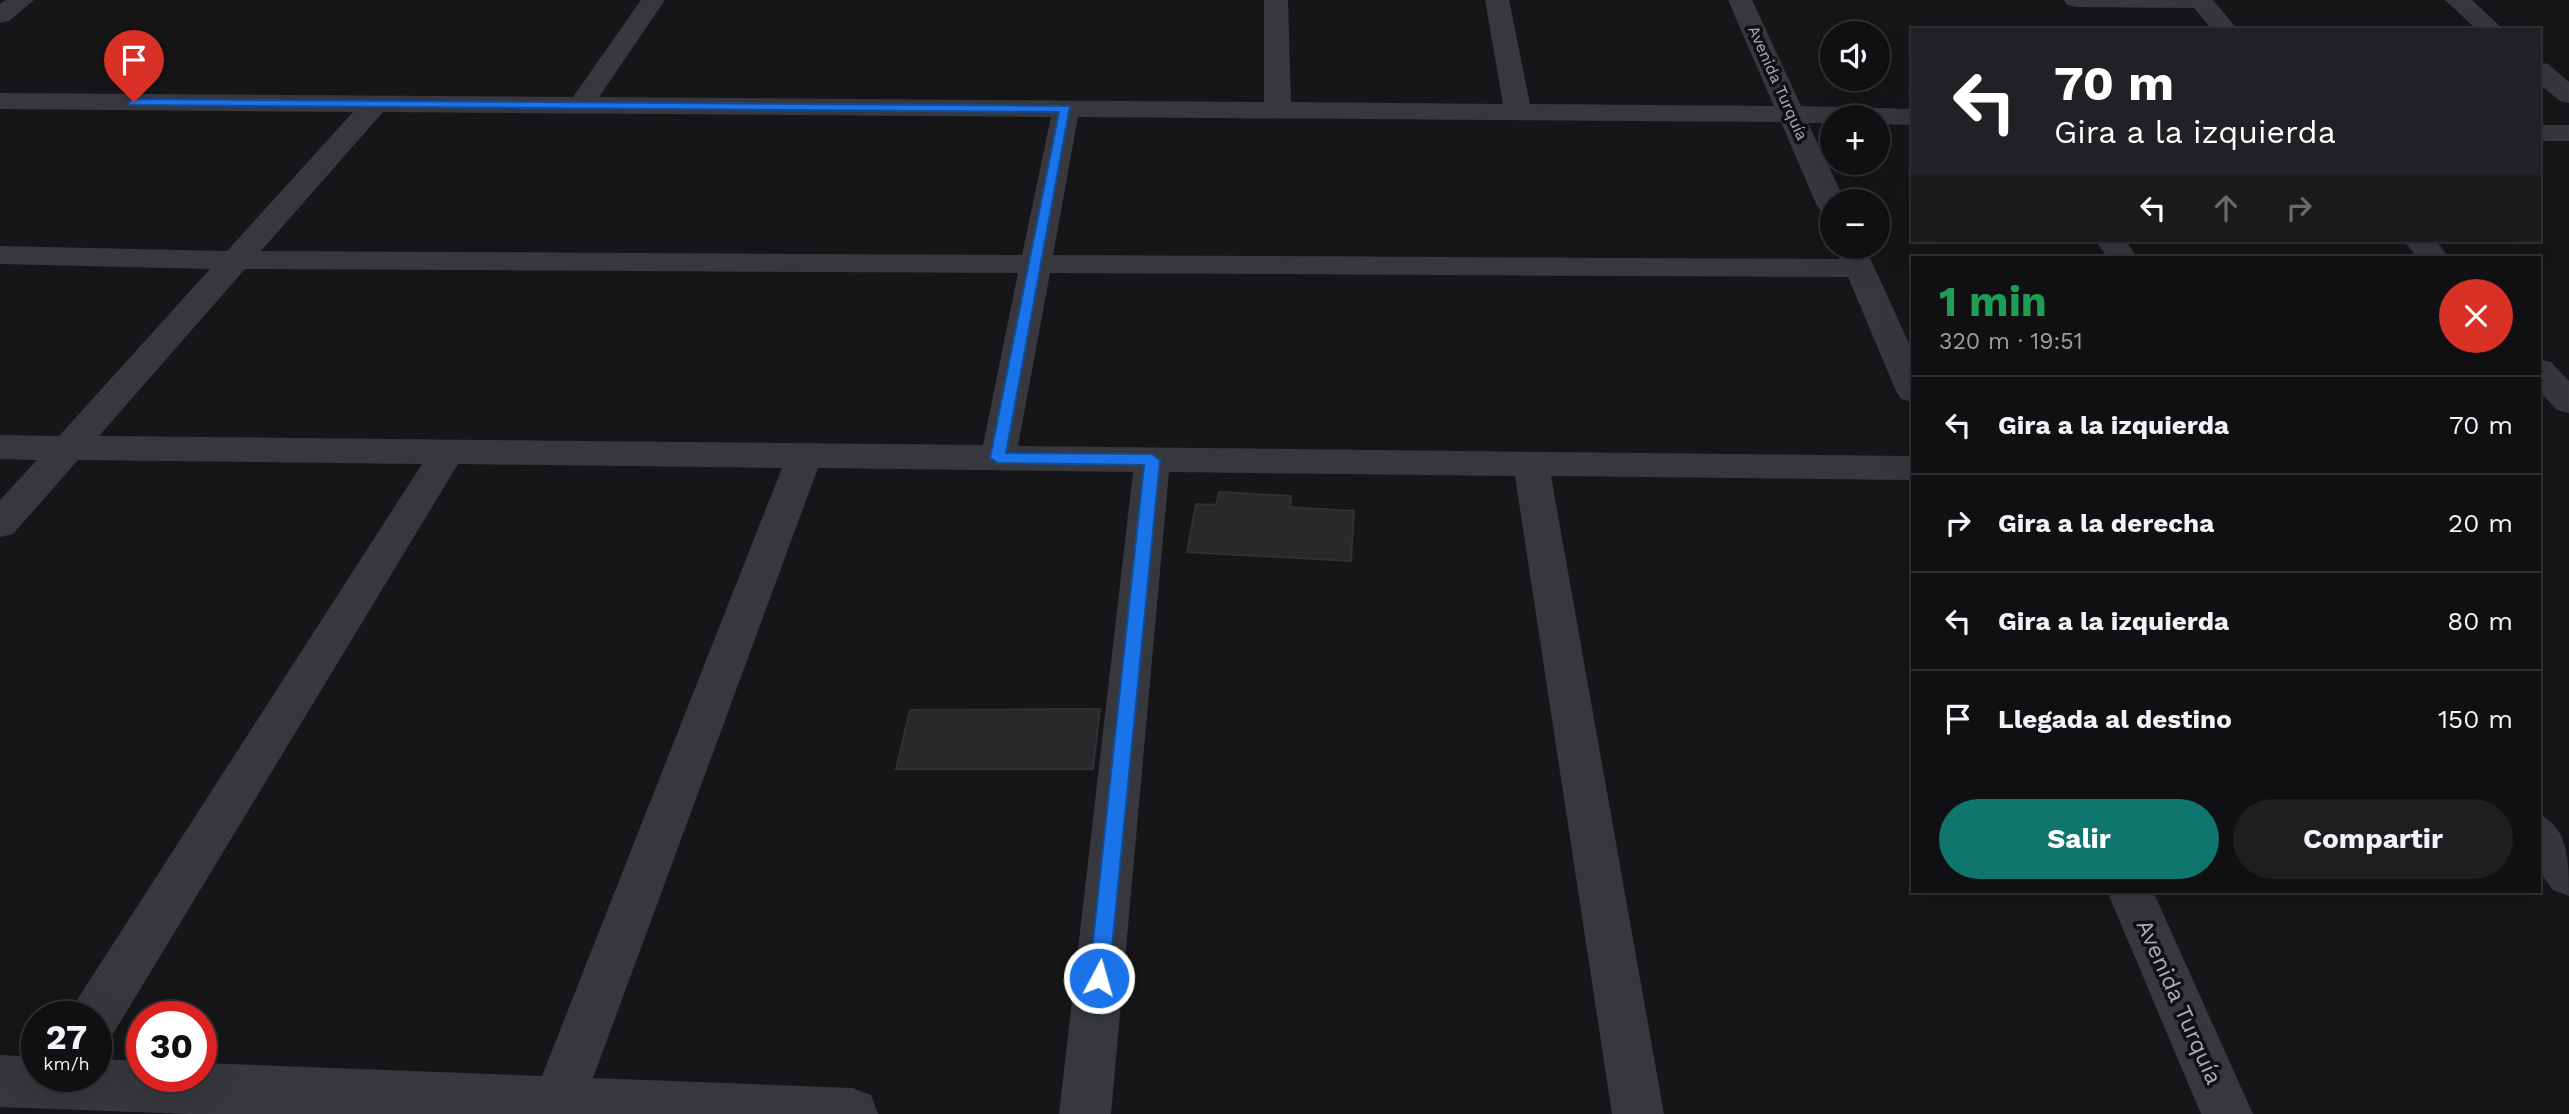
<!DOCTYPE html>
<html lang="es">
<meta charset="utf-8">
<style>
:root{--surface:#101012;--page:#1e1e20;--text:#f1f3f6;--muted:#9c9d9f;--line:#303032;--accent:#0f766e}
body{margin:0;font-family:"Work Sans",sans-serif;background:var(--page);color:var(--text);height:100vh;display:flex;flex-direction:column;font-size:26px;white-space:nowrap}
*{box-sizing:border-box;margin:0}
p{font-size:23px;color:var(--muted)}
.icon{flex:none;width:38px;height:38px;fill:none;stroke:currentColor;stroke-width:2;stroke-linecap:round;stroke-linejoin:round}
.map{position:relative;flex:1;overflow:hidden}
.sheet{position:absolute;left:1911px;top:256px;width:630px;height:637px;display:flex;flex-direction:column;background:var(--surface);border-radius:0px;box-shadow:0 7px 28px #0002,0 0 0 2px var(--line)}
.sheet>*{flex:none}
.banner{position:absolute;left:1911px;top:28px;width:630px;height:214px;border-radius:0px;box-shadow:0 7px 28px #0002,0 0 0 2px var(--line);background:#202124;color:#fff;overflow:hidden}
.fabs{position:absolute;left:1820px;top:21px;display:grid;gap:14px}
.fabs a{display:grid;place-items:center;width:70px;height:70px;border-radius:50%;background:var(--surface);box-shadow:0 7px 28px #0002,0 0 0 2px var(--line);font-size:35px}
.speed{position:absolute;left:21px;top:1001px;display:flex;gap:14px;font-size:35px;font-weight:700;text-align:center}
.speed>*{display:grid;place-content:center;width:91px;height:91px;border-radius:50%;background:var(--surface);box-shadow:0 7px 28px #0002,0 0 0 2px var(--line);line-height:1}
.speed small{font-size:18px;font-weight:400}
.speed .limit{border:10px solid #d22;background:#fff;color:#111}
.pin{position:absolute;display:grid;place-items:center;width:60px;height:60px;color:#fff;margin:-72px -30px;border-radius:50% 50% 50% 0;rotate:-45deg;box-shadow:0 0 7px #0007}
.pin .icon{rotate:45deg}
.me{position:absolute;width:77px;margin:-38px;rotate:6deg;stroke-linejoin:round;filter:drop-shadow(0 0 5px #0008)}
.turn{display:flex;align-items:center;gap:24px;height:147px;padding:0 28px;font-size:32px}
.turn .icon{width:91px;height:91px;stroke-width:2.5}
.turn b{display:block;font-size:49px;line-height:60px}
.lanes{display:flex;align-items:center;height:66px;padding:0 28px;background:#0003;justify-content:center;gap:35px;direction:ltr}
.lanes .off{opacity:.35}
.round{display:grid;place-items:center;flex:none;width:74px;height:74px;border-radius:37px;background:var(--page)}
.overview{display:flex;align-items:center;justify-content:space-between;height:119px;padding:0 28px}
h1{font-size:42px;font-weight:700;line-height:52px;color:#1e9e55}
.cta{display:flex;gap:14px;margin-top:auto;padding:14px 28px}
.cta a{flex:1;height:80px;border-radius:42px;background:var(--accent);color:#fff;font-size:28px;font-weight:700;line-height:80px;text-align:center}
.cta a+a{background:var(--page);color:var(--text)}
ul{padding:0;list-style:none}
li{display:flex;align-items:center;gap:21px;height:98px;padding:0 28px;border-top:2px solid var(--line)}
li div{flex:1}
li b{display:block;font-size:26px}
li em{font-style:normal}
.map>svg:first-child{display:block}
.building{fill:#29292c;stroke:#303034;stroke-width:2}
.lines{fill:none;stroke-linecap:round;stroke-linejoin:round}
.minor{fill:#37383d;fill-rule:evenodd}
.route{fill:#1a73e8;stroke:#114b97;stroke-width:2}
.labels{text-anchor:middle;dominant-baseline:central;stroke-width:7;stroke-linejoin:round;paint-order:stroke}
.far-street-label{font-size:16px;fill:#a8adb8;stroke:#111113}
.near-street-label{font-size:23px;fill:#a8adb8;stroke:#111113}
</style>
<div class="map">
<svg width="2569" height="1114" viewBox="0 0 2569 1114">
<rect width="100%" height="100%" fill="#161618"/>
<path class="building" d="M 1219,492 L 1291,496 L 1290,507 L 1354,511 L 1351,561 L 1187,552 L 1196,504 L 1216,505 Z
M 1100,709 L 1093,769 L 896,769 L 910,710 Z"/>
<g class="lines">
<path class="minor" d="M 6,0 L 34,0 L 9,21 L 0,23 L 0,4 Z
M 641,0 L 665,0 L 599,97 L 1264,102 L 1264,0 L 1288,0 L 1291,102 L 1503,104 L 1485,0 L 1509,0 L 1530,104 L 1774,106 L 1728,0 L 1752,0 L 1801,106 L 1913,109 L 1913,125 L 1878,124 L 1878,117 L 1832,117 L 1832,123 L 1808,123 L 1845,201 L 1832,201 L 1832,215 L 1822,212 L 1817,206 L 1781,122 L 1078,117 L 1053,255 L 1840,259 L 1835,247 L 1865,247 L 1913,352 L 1913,402 L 1901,399 L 1896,391 L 1848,277 L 1050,273 L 1018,446 L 1913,456 L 1913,480 L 1551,476 L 1664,1114 L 1612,1114 L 1515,476 L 1169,472 L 1111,1114 L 1059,1114 L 1133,472 L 818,468 L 593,1078 L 852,1088 L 871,1095 L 878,1114 L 188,1114 L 0,1107 L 0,1055 L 37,1057 L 37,1076 L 96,1076 L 96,1059 L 142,1061 L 142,1076 L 201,1076 L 201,1063 L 542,1076 L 782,468 L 458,464 L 113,1034 L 96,1040 L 96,1017 L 70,1017 L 77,1000 L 422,464 L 78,460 L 13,534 L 0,537 L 0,500 L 37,460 L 0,459 L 0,435 L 59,436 L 210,269 L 0,264 L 0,246 L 227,251 L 353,112 L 0,109 L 0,93 L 573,97 ZM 383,112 L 1051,117 L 1022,255 L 261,251 ZM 245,269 L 1018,273 L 983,445 L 99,436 Z
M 2064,0 L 2213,0 L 2238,30 L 2212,30 L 2194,8 L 2076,7 L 2067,5 Z
M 2445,0 L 2472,0 L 2504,30 L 2477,30 Z
M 2539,62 L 2548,64 L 2569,82 L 2569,103 L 2560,101 L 2539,84 Z
M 2539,125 L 2569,125 L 2569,141 L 2539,141 Z
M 2095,240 L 2125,240 L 2137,257 L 2107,257 Z
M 2403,240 L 2435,240 L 2449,257 L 2417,257 Z
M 2539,359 L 2551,362 L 2569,381 L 2569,413 L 2557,410 L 2539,391 Z
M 2539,814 C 2569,829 2569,860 2569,896 L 2553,890 L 2539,871 Z
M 2107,891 L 2153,891 L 2253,1114 L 2201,1114 Z"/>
</g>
<path class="route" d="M 134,99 L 1070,106 L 1006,453 L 1152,454 L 1160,460 L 1109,978 L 1106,984 L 1099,987 L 1092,984 L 1089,978 L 1144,465 L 998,463 L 990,458 L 1059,112 L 130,105 L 128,102 Z"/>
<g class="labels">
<g class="far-street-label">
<text transform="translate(1778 83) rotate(66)">Avenida Turquía</text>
</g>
<g class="near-street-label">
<text transform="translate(2179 1002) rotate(66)">Avenida Turquía</text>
</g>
</g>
</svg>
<div class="fabs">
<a><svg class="icon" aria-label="sound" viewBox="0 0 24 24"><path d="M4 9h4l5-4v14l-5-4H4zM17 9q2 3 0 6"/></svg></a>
<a>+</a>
<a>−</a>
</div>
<div class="speed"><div>27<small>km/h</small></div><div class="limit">30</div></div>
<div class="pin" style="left:134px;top:102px;background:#d93025"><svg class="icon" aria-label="arrive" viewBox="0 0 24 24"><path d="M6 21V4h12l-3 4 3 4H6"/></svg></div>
<svg class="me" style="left:1099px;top:978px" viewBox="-20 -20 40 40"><circle r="17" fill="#1a73e8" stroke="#fff" stroke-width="3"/><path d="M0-11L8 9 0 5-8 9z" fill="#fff"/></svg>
<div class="banner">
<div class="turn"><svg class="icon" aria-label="left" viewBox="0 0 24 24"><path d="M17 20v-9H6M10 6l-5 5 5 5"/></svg><div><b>70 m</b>Gira a la izquierda</div></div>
<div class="lanes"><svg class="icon" aria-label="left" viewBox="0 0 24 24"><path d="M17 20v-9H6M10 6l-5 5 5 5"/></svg><svg class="icon off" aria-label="ahead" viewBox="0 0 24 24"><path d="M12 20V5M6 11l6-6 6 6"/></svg><svg class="icon off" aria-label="right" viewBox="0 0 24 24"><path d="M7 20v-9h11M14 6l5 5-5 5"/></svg></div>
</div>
<section class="sheet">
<div class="overview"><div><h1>1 min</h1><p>320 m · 19:51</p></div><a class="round" style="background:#d93025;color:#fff"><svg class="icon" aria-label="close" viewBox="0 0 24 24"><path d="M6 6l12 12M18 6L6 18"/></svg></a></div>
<ul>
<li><svg class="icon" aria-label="left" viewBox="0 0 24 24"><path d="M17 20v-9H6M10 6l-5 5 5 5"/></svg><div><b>Gira a la izquierda</b></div><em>70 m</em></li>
<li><svg class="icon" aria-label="right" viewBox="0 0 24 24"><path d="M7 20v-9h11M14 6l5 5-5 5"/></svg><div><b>Gira a la derecha</b></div><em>20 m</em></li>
<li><svg class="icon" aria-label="left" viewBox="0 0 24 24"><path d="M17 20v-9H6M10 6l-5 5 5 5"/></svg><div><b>Gira a la izquierda</b></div><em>80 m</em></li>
<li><svg class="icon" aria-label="arrive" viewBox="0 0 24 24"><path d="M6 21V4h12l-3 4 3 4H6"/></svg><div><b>Llegada al destino</b></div><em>150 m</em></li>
</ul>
<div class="cta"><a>Salir</a><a>Compartir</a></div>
</section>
</div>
